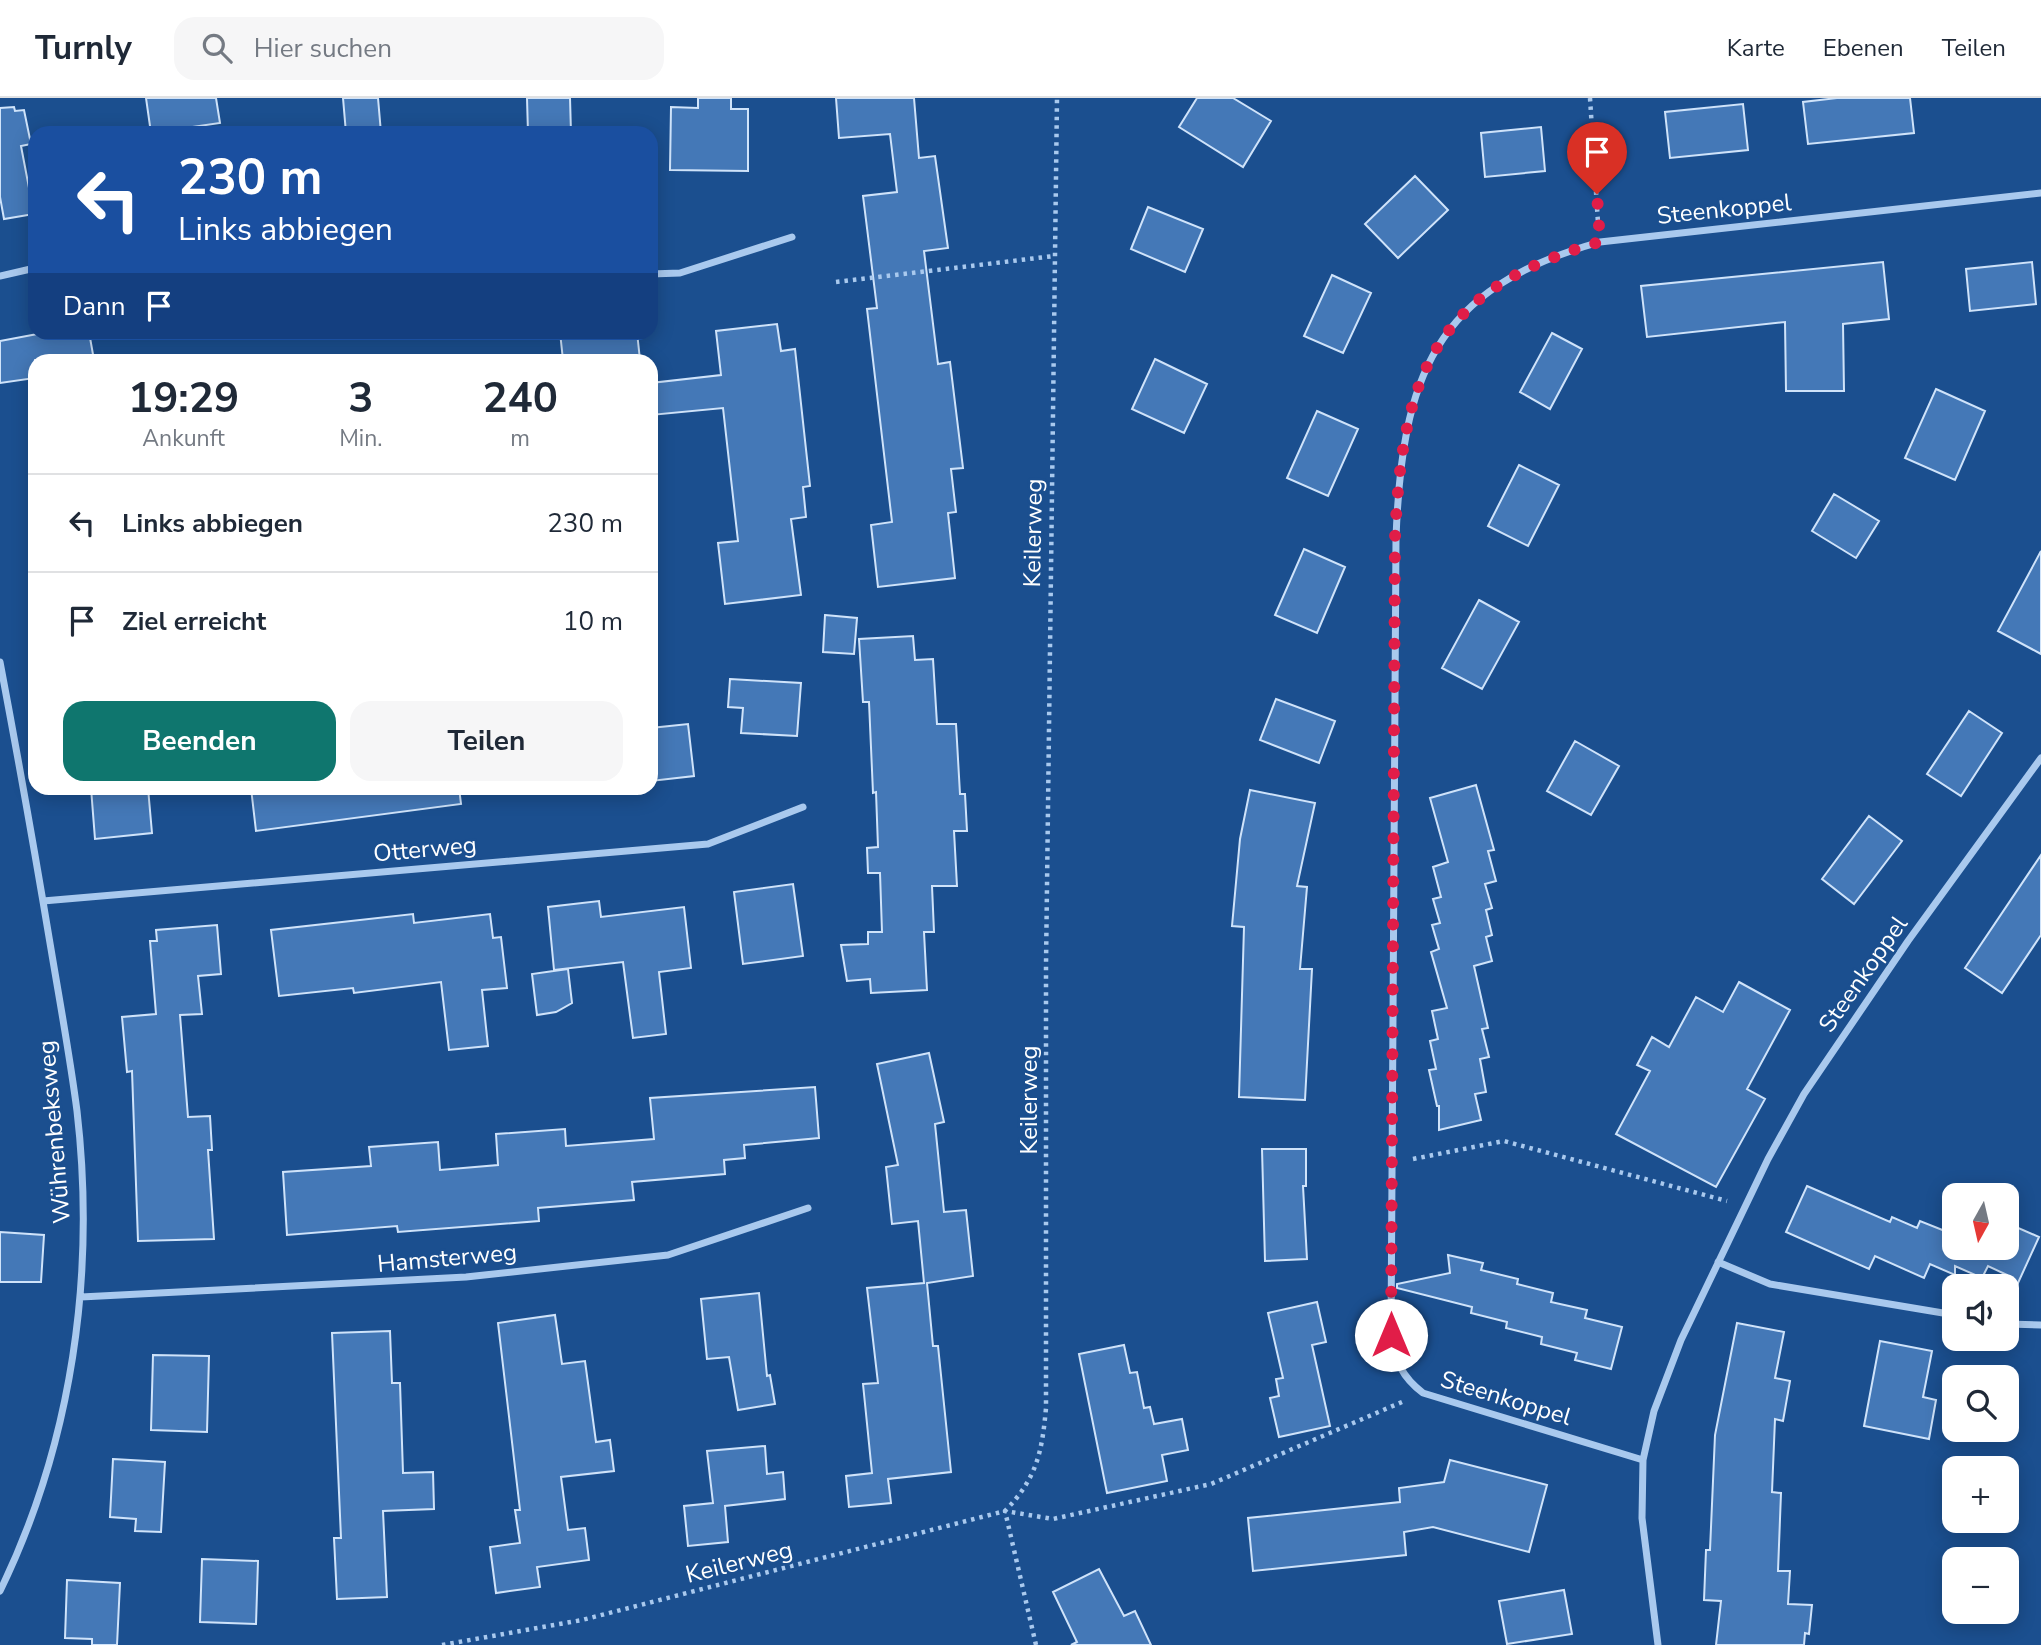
<!DOCTYPE html>
<html lang="de">
<meta charset="utf-8">
<style>
:root{--surface:#fff;--page:#f6f6f7;--text:#1f2937;--muted:#747a83;--line:#e0e1e3;--accent:#0f766e}
body{margin:0;font-family:"Nunito Sans",sans-serif;background:var(--page);color:var(--text);height:100vh;display:flex;flex-direction:column;font-size:26px;white-space:nowrap}
*{box-sizing:border-box;margin:0}
p{font-size:23px;color:var(--muted)}
.icon{flex:none;width:38px;height:38px;fill:none;stroke:currentColor;stroke-width:2;stroke-linecap:round;stroke-linejoin:round}
.map{position:relative;flex:1;overflow:hidden}
.drawer{position:absolute;left:28px;top:256px;width:630px;height:441px;display:flex;flex-direction:column;background:var(--surface);border-radius:21px;box-shadow:0 4px 18px #0003}
.drawer>*{flex:none}
.top-card{position:absolute;left:28px;top:28px;width:630px;height:214px;border-radius:21px;box-shadow:0 4px 18px #0003;background:#1a4fa0;color:#fff;overflow:hidden}
.needle{width:46px;rotate:188deg}
.buttons{position:absolute;left:1942px;top:1085px;display:grid;gap:14px}
.buttons a{display:grid;place-items:center;width:77px;height:77px;border-radius:14px;background:var(--surface);box-shadow:0 4px 18px #0003;font-size:35px}
.pin{position:absolute;display:grid;place-items:center;width:60px;height:60px;color:#fff;margin:-72px -30px;border-radius:50% 50% 50% 0;rotate:-45deg;box-shadow:0 0 7px #0007}
.pin .icon{rotate:45deg}
.me{position:absolute;width:77px;margin:-38px;rotate:0deg;stroke-linejoin:round;filter:drop-shadow(0 0 5px #0008)}
.turn{display:flex;align-items:center;gap:24px;height:147px;padding:0 35px;font-size:32px}
.turn .icon{width:91px;height:91px;stroke-width:2.5}
.turn b{display:block;font-size:49px;line-height:60px}
.then{display:flex;align-items:center;height:66px;padding:0 35px;background:#0003;gap:14px;font-size:26px}
.eta{display:flex;justify-content:space-evenly;align-items:center;height:119px;text-align:center}
.eta b{font-size:42px;font-weight:700;line-height:49px}
.action{display:flex;gap:14px;margin-top:auto;padding:14px 35px}
.action a{flex:1;height:80px;border-radius:21px;background:var(--accent);color:#fff;font-size:28px;font-weight:700;line-height:80px;text-align:center}
.action a+a{background:var(--page);color:var(--text)}
ul{padding:0;list-style:none}
li{display:flex;align-items:center;gap:21px;height:98px;padding:0 35px;border-top:2px solid var(--line)}
li div{flex:1}
li b{display:block;font-size:26px}
li em{font-style:normal}
header{display:flex;align-items:center;gap:42px;box-sizing:border-box;height:98px;padding:0 35px;background:var(--surface);border-bottom:2px solid var(--line)}
header strong{font-size:33px}
nav{display:flex;gap:38px;margin-inline-start:auto;font-size:24px}
.search{width:490px;height:63px;background:var(--page);display:flex;align-items:center;gap:18px;box-sizing:border-box;padding:0 24px;border-radius:21px;color:var(--muted);font-size:26px}
.map>svg:first-child{display:block}
.building{fill:#4478b7;stroke:#cfe3fa;stroke-width:2}
.lines{fill:none;stroke-linecap:round;stroke-linejoin:round}
.path{stroke:#a9c9ee;stroke-width:4.5;stroke-dasharray:3.5 5;stroke-linecap:butt}
.street{stroke:#a9c9ee;stroke-width:7}
.route{stroke:#e11d48;stroke-width:12;stroke-dasharray:0 21.6}
.labels{text-anchor:middle;dominant-baseline:central;stroke-width:5;stroke-linejoin:round;paint-order:stroke}
.street-label{font-size:24px;fill:#fff;stroke:#1b4f8f}
</style>
<header>
<strong>Turnly</strong>
<div class="search"><svg class="icon" aria-label="search" viewBox="0 0 24 24"><circle cx="10" cy="10" r="6"/><path d="M15 15l6 6"/></svg>Hier suchen</div>
<nav><a>Karte</a><a>Ebenen</a><a>Teilen</a></nav>
</header>
<div class="map">
<svg width="2041" height="1547" viewBox="0 0 2041 1547">
<rect width="100%" height="100%" fill="#1b4f8f"/>
<path class="building" d="M 146,0 L 216,0 L 220,25 L 151,35 Z
M 343,0 L 378,0 L 381,35 L 346,35 Z
M 527,0 L 570,0 L 571,35 L 528,35 Z
M 698,0 L 731,0 L 731,11 L 748,11 L 748,73 L 670,72 L 671,9 L 698,10 Z
M 836,0 L 914,0 L 919,60 L 935,58 L 948,150 L 924,153 L 938,266 L 950,264 L 963,370 L 951,371 L 956,414 L 948,415 L 955,480 L 878,489 L 871,427 L 892,424 L 867,211 L 877,210 L 863,98 L 897,94 L 890,36 L 839,40 Z
M 1197,0 L 1233,0 L 1271,23 L 1243,69 L 1179,29 Z
M 1837,0 L 1910,0 L 1914,35 L 1808,46 L 1803,4 Z
M 1743,6 L 1748,52 L 1670,60 L 1665,14 Z
M 14,9 L 15,13 L 24,12 L 31,46 L 21,48 L 34,116 L 4,121 L 0,99 L 0,10 Z
M 1541,29 L 1545,73 L 1485,79 L 1481,35 Z
M 1415,78 L 1448,112 L 1398,160 L 1365,126 Z
M 1148,109 L 1203,131 L 1185,174 L 1131,151 Z
M 1883,164 L 1889,221 L 1843,226 L 1844,293 L 1786,293 L 1785,224 L 1647,239 L 1641,188 Z
M 2032,164 L 2036,206 L 1970,213 L 1966,171 Z
M 1332,177 L 1371,195 L 1343,255 L 1304,238 Z
M 777,226 L 781,253 L 795,251 L 810,388 L 803,389 L 806,419 L 791,421 L 801,497 L 725,506 L 718,445 L 738,443 L 723,310 L 651,317 L 651,285 L 721,277 L 716,233 Z
M 48,234 L 89,234 L 94,262 L 35,262 L 35,280 L 0,285 L 0,243 Z
M 560,234 L 637,234 L 640,262 L 563,262 Z
M 1552,235 L 1582,251 L 1550,311 L 1520,294 Z
M 1155,261 L 1207,286 L 1184,335 L 1132,311 Z
M 1936,291 L 1985,313 L 1955,382 L 1905,360 Z
M 1317,313 L 1358,331 L 1328,398 L 1287,380 Z
M 1519,367 L 1559,387 L 1528,448 L 1488,428 Z
M 1834,396 L 1879,423 L 1856,460 L 1812,433 Z
M 1304,451 L 1345,469 L 1317,535 L 1275,517 Z
M 2041,453 L 2041,556 L 1998,533 Z
M 1479,502 L 1519,524 L 1482,591 L 1442,570 Z
M 825,517 L 857,520 L 854,556 L 823,554 Z
M 913,538 L 915,562 L 933,561 L 937,626 L 956,626 L 960,696 L 965,696 L 967,733 L 954,733 L 957,788 L 932,788 L 934,834 L 924,834 L 927,892 L 871,895 L 870,881 L 847,883 L 841,847 L 868,846 L 868,834 L 882,834 L 880,775 L 868,775 L 867,750 L 878,749 L 876,694 L 873,695 L 869,604 L 863,604 L 859,541 Z
M 730,581 L 801,585 L 797,638 L 741,635 L 743,610 L 728,609 Z
M 1276,601 L 1335,623 L 1319,665 L 1260,642 Z
M 1969,613 L 2002,635 L 1961,698 L 1927,676 Z
M 688,626 L 694,678 L 651,683 L 651,630 Z
M 1575,643 L 1619,668 L 1591,717 L 1547,693 Z
M 1476,687 L 1494,752 L 1488,753 L 1496,783 L 1485,786 L 1492,810 L 1486,812 L 1492,837 L 1486,839 L 1492,863 L 1474,868 L 1488,930 L 1482,931 L 1489,959 L 1480,961 L 1486,994 L 1475,996 L 1481,1022 L 1439,1032 L 1439,1008 L 1437,1008 L 1429,972 L 1436,971 L 1430,943 L 1438,941 L 1432,913 L 1447,910 L 1431,854 L 1439,851 L 1432,827 L 1440,825 L 1433,801 L 1441,799 L 1433,769 L 1448,764 L 1430,700 Z
M 91,690 L 148,690 L 152,735 L 95,741 Z
M 251,690 L 459,690 L 461,706 L 256,733 Z
M 1250,692 L 1315,705 L 1297,788 L 1307,789 L 1300,871 L 1312,871 L 1305,1002 L 1239,999 L 1244,829 L 1232,828 L 1240,741 Z
M 1869,718 L 1902,743 L 1854,806 L 1822,781 Z
M 2041,757 L 2041,837 L 2002,895 L 1965,870 Z
M 793,786 L 803,858 L 743,866 L 734,794 Z
M 599,803 L 601,819 L 684,809 L 691,870 L 659,874 L 666,936 L 633,940 L 623,864 L 554,872 L 548,809 Z
M 413,816 L 414,825 L 490,816 L 493,840 L 501,839 L 507,890 L 482,892 L 488,948 L 449,952 L 441,884 L 354,895 L 353,890 L 279,898 L 271,832 Z
M 217,827 L 221,876 L 198,878 L 202,916 L 180,917 L 188,1019 L 210,1018 L 212,1052 L 208,1052 L 214,1141 L 138,1143 L 132,973 L 127,974 L 122,919 L 156,916 L 150,843 L 157,843 L 156,832 Z
M 568,871 L 572,905 L 556,914 L 537,917 L 532,876 Z
M 1739,884 L 1790,912 L 1747,991 L 1765,1001 L 1716,1089 L 1616,1036 L 1650,973 L 1637,967 L 1652,939 L 1669,949 L 1696,899 L 1723,914 Z
M 929,955 L 944,1024 L 935,1026 L 944,1114 L 966,1112 L 973,1178 L 927,1185 L 933,1248 L 938,1248 L 951,1374 L 888,1381 L 891,1405 L 849,1409 L 846,1378 L 872,1375 L 863,1286 L 878,1285 L 867,1190 L 924,1185 L 918,1123 L 892,1126 L 886,1069 L 898,1067 L 877,966 Z
M 815,989 L 819,1040 L 744,1047 L 745,1060 L 724,1062 L 725,1076 L 632,1084 L 634,1102 L 538,1110 L 539,1123 L 398,1134 L 397,1128 L 287,1137 L 283,1074 L 371,1068 L 369,1049 L 438,1044 L 440,1072 L 498,1067 L 496,1036 L 565,1031 L 566,1048 L 654,1041 L 650,1000 Z
M 1262,1051 L 1306,1051 L 1306,1088 L 1303,1088 L 1307,1161 L 1265,1163 Z
M 1807,1088 L 1890,1124 L 1892,1119 L 1917,1130 L 1920,1123 L 1955,1137 L 1955,1150 L 2007,1150 L 2007,1125 L 2039,1139 L 2007,1209 L 2007,1177 L 1988,1168 L 1982,1180 L 1955,1168 L 1955,1177 L 1930,1166 L 1924,1180 L 1875,1158 L 1869,1171 L 1786,1134 Z
M 0,1134 L 44,1137 L 41,1184 L 0,1184 Z
M 1448,1157 L 1483,1165 L 1481,1172 L 1518,1181 L 1517,1186 L 1553,1195 L 1551,1204 L 1587,1212 L 1585,1220 L 1622,1229 L 1611,1271 L 1575,1262 L 1577,1255 L 1541,1246 L 1542,1239 L 1506,1230 L 1507,1224 L 1471,1215 L 1472,1209 L 1397,1190 L 1397,1186 L 1450,1175 Z
M 759,1195 L 767,1278 L 770,1277 L 775,1306 L 738,1312 L 729,1259 L 707,1261 L 701,1201 Z
M 1317,1204 L 1326,1244 L 1312,1247 L 1330,1328 L 1279,1339 L 1270,1300 L 1279,1298 L 1276,1281 L 1283,1280 L 1268,1215 Z
M 555,1217 L 562,1266 L 585,1263 L 596,1344 L 610,1342 L 614,1373 L 561,1379 L 568,1432 L 585,1430 L 589,1462 L 537,1469 L 540,1489 L 496,1495 L 490,1449 L 520,1445 L 515,1412 L 520,1412 L 498,1225 Z
M 1737,1225 L 1784,1234 L 1775,1280 L 1790,1283 L 1783,1323 L 1775,1321 L 1772,1394 L 1781,1395 L 1778,1473 L 1790,1473 L 1788,1506 L 1812,1507 L 1809,1536 L 1805,1535 L 1804,1547 L 1716,1547 L 1721,1503 L 1704,1502 L 1706,1452 L 1710,1452 L 1715,1337 Z
M 390,1233 L 392,1285 L 400,1285 L 403,1375 L 433,1374 L 434,1411 L 383,1413 L 387,1499 L 337,1501 L 334,1440 L 341,1440 L 332,1235 Z
M 1880,1243 L 1932,1253 L 1923,1299 L 1936,1302 L 1929,1341 L 1864,1328 Z
M 1124,1247 L 1130,1275 L 1137,1274 L 1144,1310 L 1150,1309 L 1154,1326 L 1182,1321 L 1188,1352 L 1162,1357 L 1167,1383 L 1107,1395 L 1079,1256 Z
M 153,1257 L 209,1258 L 207,1334 L 151,1332 Z
M 765,1348 L 767,1376 L 783,1374 L 785,1401 L 725,1408 L 728,1444 L 688,1448 L 684,1408 L 713,1405 L 707,1353 Z
M 113,1361 L 165,1364 L 161,1434 L 135,1433 L 136,1421 L 110,1419 Z
M 1450,1362 L 1547,1387 L 1529,1454 L 1433,1429 L 1404,1434 L 1406,1457 L 1253,1473 L 1248,1420 L 1400,1404 L 1399,1390 L 1444,1384 Z
M 202,1461 L 258,1463 L 256,1526 L 200,1524 Z
M 1099,1471 L 1124,1518 L 1135,1513 L 1151,1547 L 1071,1547 L 1077,1544 L 1053,1494 Z
M 67,1482 L 120,1485 L 117,1547 L 92,1547 L 92,1541 L 65,1540 Z
M 1564,1492 L 1572,1536 L 1507,1546 L 1499,1503 Z"/>
<g class="lines">
<path class="path" d="M 1590,0 L 1598,125
M 836,184 L 1054,158
M 1413,1061 L 1504,1043 L 1727,1103
M 442,1547 L 582,1522 L 1005,1413 C 1037,1380 1042,1354 1046,1310 L 1046,867 L 1057,0
M 1036,1547 L 1005,1413 L 1053,1421 L 1211,1386 L 1402,1304"/>
<path class="street" d="M 2041,95 L 1600,144 C 1433,190 1402,280 1396,440 L 1391,1237 C 1395,1263 1402,1279 1423,1295 L 1643,1362 L 1654,1313 L 1681,1242 L 1768,1061 L 1804,996 L 1908,843 L 2041,660
M 651,176 L 680,175 L 792,139
M 0,178 L 35,170
M 0,564 C 18,659 35,755 51,851 C 60,905 70,959 77,1013 C 96,1177 72,1345 0,1493
M 43,803 L 708,746 L 803,709
M 1718,1164 L 1770,1186 L 1955,1217
M 81,1199 L 466,1179 L 668,1157 L 808,1110
M 2007,1226 L 2041,1227
M 1643,1362 L 1642,1420 L 1658,1547"/>
</g>
<g class="lines">
<path class="route" d="M 1391,1237 L 1395,440 C 1402,280 1432,191 1600,144 L 1597,96"/>
</g>
<g class="labels">
<g class="street-label">
<text transform="translate(1724 111) rotate(-6)">Steenkoppel</text>
<text transform="translate(1033 435) rotate(-89)">Keilerweg</text>
<text transform="translate(425 751) rotate(-5)">Otterweg</text>
<text transform="translate(1863 876) rotate(-55)">Steenkoppel</text>
<text transform="translate(1029 1002) rotate(-90)">Keilerweg</text>
<text transform="translate(54 1034) rotate(-95)">Wührenbeksweg</text>
<text transform="translate(447 1160) rotate(-5)">Hamsterweg</text>
<text transform="translate(1506 1300) rotate(17)">Steenkoppel</text>
<text transform="translate(739 1464) rotate(-14)">Keilerweg</text>
</g>
</g>
</svg>
<div class="buttons">
<a><svg class="needle" viewBox="-14 -14 28 28"><path d="M0-13l5 13h-10z" fill="#e53935"/><path d="M0 13l5-13h-10z" fill="#747a83"/></svg></a>
<a><svg class="icon" aria-label="sound" viewBox="0 0 24 24"><path d="M4 9h4l5-4v14l-5-4H4zM17 9q2 3 0 6"/></svg></a>
<a><svg class="icon" aria-label="search" viewBox="0 0 24 24"><circle cx="10" cy="10" r="6"/><path d="M15 15l6 6"/></svg></a>
<a>+</a>
<a>−</a>
</div>
<div class="pin" style="left:1597px;top:96px;background:#d93025"><svg class="icon" aria-label="arrive" viewBox="0 0 24 24"><path d="M6 21V4h12l-3 4 3 4H6"/></svg></div>
<svg class="me" style="left:1391px;top:1237px" viewBox="-20 -20 40 40"><circle r="19" fill="#fff"/><path d="M0-13L10 11 0 6-10 11z" fill="#e11d48"/></svg>
<div class="top-card">
<div class="turn"><svg class="icon" aria-label="left" viewBox="0 0 24 24"><path d="M17 20v-9H6M10 6l-5 5 5 5"/></svg><div><b>230 m</b>Links abbiegen</div></div>
<div class="then">Dann<svg class="icon" aria-label="arrive" viewBox="0 0 24 24"><path d="M6 21V4h12l-3 4 3 4H6"/></svg></div>
</div>
<section class="drawer">
<div class="eta">
<div><b>19:29</b><p>Ankunft</p></div>
<div><b>3</b><p>Min.</p></div>
<div><b>240</b><p>m</p></div>
</div>
<ul>
<li><svg class="icon" aria-label="left" viewBox="0 0 24 24"><path d="M17 20v-9H6M10 6l-5 5 5 5"/></svg><div><b>Links abbiegen</b></div><em>230 m</em></li>
<li><svg class="icon" aria-label="arrive" viewBox="0 0 24 24"><path d="M6 21V4h12l-3 4 3 4H6"/></svg><div><b>Ziel erreicht</b></div><em>10 m</em></li>
</ul>
<div class="action"><a>Beenden</a><a>Teilen</a></div>
</section>
</div>
